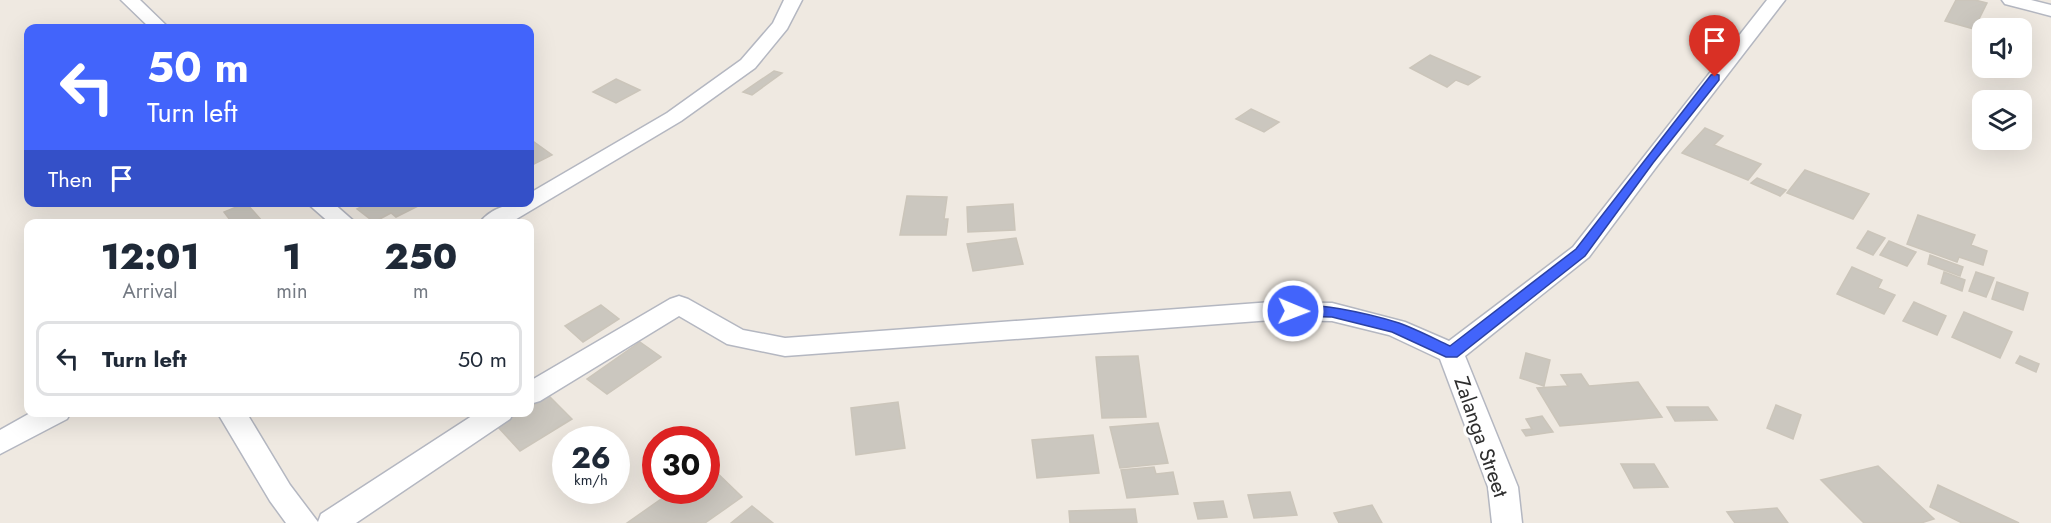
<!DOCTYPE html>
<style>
:root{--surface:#fff;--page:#f2f2f3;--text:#1f2937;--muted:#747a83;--line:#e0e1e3}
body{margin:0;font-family:Jost,sans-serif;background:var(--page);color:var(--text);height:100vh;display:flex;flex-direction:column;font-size:22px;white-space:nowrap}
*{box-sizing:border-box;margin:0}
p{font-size:20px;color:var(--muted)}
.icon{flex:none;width:33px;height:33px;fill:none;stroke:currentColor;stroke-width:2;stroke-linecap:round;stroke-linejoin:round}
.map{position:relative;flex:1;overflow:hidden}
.panel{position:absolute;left:24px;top:219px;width:510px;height:198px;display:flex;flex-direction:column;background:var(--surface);border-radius:12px;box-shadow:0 6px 24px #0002}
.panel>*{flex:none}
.hud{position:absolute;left:24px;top:24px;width:510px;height:183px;border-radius:12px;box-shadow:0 6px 24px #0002;background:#4264fb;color:#fff;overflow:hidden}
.tools{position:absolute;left:1972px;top:18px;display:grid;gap:12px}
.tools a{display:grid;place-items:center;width:60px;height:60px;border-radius:12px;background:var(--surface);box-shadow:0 6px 24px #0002;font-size:30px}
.speed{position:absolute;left:552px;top:426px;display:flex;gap:12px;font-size:30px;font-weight:700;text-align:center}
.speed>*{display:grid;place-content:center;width:78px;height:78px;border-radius:50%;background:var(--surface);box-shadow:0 6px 24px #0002;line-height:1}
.speed small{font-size:15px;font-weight:400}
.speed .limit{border:9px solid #d22;background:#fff;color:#111}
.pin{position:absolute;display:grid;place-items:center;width:51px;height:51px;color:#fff;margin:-62px -26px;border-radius:50% 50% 50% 0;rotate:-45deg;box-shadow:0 0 6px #0007}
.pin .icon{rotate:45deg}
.me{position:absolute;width:66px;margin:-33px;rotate:91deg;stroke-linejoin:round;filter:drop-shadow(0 0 4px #0008)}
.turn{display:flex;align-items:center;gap:21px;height:126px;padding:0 24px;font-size:27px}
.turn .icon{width:78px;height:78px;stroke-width:2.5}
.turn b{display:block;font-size:42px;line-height:51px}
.then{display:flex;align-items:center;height:57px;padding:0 24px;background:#0003;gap:12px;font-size:22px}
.eta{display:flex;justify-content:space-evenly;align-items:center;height:102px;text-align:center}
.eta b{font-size:36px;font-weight:800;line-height:42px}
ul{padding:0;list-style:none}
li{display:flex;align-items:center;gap:18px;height:75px;margin:0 12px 9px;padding:0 12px;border:3px solid var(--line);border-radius:12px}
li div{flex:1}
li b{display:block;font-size:22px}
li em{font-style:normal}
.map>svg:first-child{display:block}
.building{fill:#cbc7bf;stroke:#cbc5ba;stroke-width:1.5}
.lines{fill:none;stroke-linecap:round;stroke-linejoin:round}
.minor-casing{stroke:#b4b7c1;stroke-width:3}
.minor{fill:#fff;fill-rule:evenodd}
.route{fill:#4264fb;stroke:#2b41a3;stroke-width:1.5}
.labels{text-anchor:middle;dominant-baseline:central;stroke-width:6;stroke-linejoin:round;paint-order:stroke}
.street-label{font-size:21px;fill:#2e2e2e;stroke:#fff}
</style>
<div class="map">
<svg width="2051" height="523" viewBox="0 0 2051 523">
<rect width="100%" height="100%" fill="#efe9e1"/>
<path class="building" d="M 1956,0 L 1975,0 L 1987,3 L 1974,29 L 1945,21 Z
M 1430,55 L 1480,77 L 1468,85 L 1456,80 L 1447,87 L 1410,68 Z
M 774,71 L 782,73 L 752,95 L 743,92 Z
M 616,79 L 640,90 L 616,103 L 593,92 Z
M 1251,109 L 1279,122 L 1264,132 L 1236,119 Z
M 1705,128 L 1723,136 L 1714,145 L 1761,164 L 1748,180 L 1682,153 Z
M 530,139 L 552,155 L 530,166 Z
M 1805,170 L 1869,194 L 1853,219 L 1787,193 Z
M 1757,178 L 1786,190 L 1780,196 L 1751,183 Z
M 907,196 L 947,197 L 944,219 L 948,219 L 946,235 L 900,235 Z
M 371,202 L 426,202 L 396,217 L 391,213 L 374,222 L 357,209 Z
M 246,203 L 263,222 L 233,224 L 224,212 Z
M 1013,204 L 1015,230 L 968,232 L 967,207 Z
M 1918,215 L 1975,235 L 1971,245 L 1987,251 L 1983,265 L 1959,257 L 1957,262 L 1907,244 Z
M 1868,231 L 1885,238 L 1873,255 L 1857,248 Z
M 1016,238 L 1023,264 L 973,271 L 967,244 Z
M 1889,241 L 1916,252 L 1907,266 L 1880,255 Z
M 1930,255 L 1963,267 L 1960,276 L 1928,264 Z
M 1852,267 L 1882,280 L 1878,288 L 1895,295 L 1884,314 L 1837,294 Z
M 1944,272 L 1965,280 L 1962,291 L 1941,283 Z
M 1976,272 L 1994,278 L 1986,297 L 1969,291 Z
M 1997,282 L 2028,293 L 2023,310 L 1992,299 Z
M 1914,302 L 1946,316 L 1937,335 L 1903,321 Z
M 601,305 L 619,319 L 583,342 L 565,326 Z
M 1964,312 L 2012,332 L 2000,358 L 1952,337 Z
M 640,342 L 661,357 L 607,394 L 587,379 Z
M 1526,353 L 1550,360 L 1544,386 L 1520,378 Z
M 1138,356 L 1146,417 L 1102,418 L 1096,357 Z
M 2020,356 L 2039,364 L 2036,372 L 2016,363 Z
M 1581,374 L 1589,386 L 1638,382 L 1662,417 L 1560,426 L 1537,388 L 1568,386 L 1561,375 Z
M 549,396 L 572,419 L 520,451 L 497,426 L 521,412 L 530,412 L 530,407 Z
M 898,402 L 905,448 L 856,455 L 851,408 Z
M 1776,405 L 1801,415 L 1793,439 L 1767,428 Z
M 1667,407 L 1708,407 L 1717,420 L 1675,421 Z
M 1542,416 L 1553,432 L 1526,436 L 1522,430 L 1532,429 L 1526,419 Z
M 1158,423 L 1168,463 L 1120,468 L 1110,427 Z
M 1093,435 L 1099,473 L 1037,478 L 1032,440 Z
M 1621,464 L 1654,464 L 1668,487 L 1634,488 Z
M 710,466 L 742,497 L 705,523 L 627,523 L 674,490 L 706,490 L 706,469 Z
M 1878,466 L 1934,519 L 1921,523 L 1864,523 L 1821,480 Z
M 1154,467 L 1156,474 L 1173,472 L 1178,494 L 1127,498 L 1121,470 Z
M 1938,485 L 2019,523 L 1962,523 L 1930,507 Z
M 1290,492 L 1297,515 L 1254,518 L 1248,495 Z
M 1223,501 L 1227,517 L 1198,519 L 1194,503 Z
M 1372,505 L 1382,523 L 1339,523 L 1334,513 Z
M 752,506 L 773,523 L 731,523 Z
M 1777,508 L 1788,523 L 1735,523 L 1727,512 Z
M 1135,509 L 1137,523 L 1070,523 L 1069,511 Z"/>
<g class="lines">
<defs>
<path id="minor" d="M 121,0 L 140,0 L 169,28 L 150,28 Z
M 784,0 L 802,0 L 787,29 L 755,68 L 681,121 L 508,224 L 479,224 C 489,208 512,202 530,202 L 530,193 L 667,113 L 741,60 L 773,23 Z
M 1767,0 L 1785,0 L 1657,166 L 1589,257 L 1465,356 L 1518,487 L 1522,523 L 1492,523 L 1488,487 L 1440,359 L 1389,335 L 1332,321 L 1273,320 L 785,356 L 727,344 L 679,316 L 540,401 L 530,404 L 530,381 L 670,299 L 679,296 L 688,299 L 743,330 L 785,338 L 1273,302 L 1332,303 L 1405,322 L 1449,341 L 1573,247 Z
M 2002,0 L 2031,0 L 2051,5 L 2051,16 L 2005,4 Z
M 306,202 L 332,202 L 357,224 L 331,224 Z
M 32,412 L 71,412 L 67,419 L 0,454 L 0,430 Z
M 217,412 L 246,412 L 290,485 L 318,522 L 321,514 L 478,412 L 514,412 L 510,419 L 356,523 L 286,523 L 270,501 Z"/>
</defs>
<use href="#minor" class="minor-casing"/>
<use href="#minor" class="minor"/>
</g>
<path class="route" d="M 1715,74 L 1719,75 L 1719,80 L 1653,163 L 1585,256 L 1457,357 L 1446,357 L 1392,332 L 1332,317 L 1293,316 L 1286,311 C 1298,295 1380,317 1399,323 C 1416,329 1433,338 1450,346 L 1576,249 L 1711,75 Z"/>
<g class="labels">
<g class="street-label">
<text transform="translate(1481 437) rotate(71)">Zalanga Street</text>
</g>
</g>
</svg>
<div class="tools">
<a><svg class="icon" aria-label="sound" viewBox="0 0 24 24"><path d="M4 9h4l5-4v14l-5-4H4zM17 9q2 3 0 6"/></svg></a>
<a><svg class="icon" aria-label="layers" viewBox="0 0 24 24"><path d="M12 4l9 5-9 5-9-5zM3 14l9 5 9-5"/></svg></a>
</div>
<div class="speed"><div>26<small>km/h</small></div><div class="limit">30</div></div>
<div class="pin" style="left:1715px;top:77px;background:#d93025"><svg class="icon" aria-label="arrive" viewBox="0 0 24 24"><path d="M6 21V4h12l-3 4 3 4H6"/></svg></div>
<svg class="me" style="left:1293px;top:311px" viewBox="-20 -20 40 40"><circle r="17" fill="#4264fb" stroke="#fff" stroke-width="3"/><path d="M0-11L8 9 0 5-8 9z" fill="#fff"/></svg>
<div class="hud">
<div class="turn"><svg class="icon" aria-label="left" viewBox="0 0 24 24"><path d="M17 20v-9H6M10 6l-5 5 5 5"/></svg><div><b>50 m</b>Turn left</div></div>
<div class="then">Then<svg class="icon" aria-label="arrive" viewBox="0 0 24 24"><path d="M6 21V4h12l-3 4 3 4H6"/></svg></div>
</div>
<section class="panel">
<div class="eta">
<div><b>12:01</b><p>Arrival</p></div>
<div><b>1</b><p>min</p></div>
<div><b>250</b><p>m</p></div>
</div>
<ul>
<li><svg class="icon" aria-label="left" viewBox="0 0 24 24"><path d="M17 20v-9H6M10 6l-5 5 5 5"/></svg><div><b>Turn left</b></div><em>50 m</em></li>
</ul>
</section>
</div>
